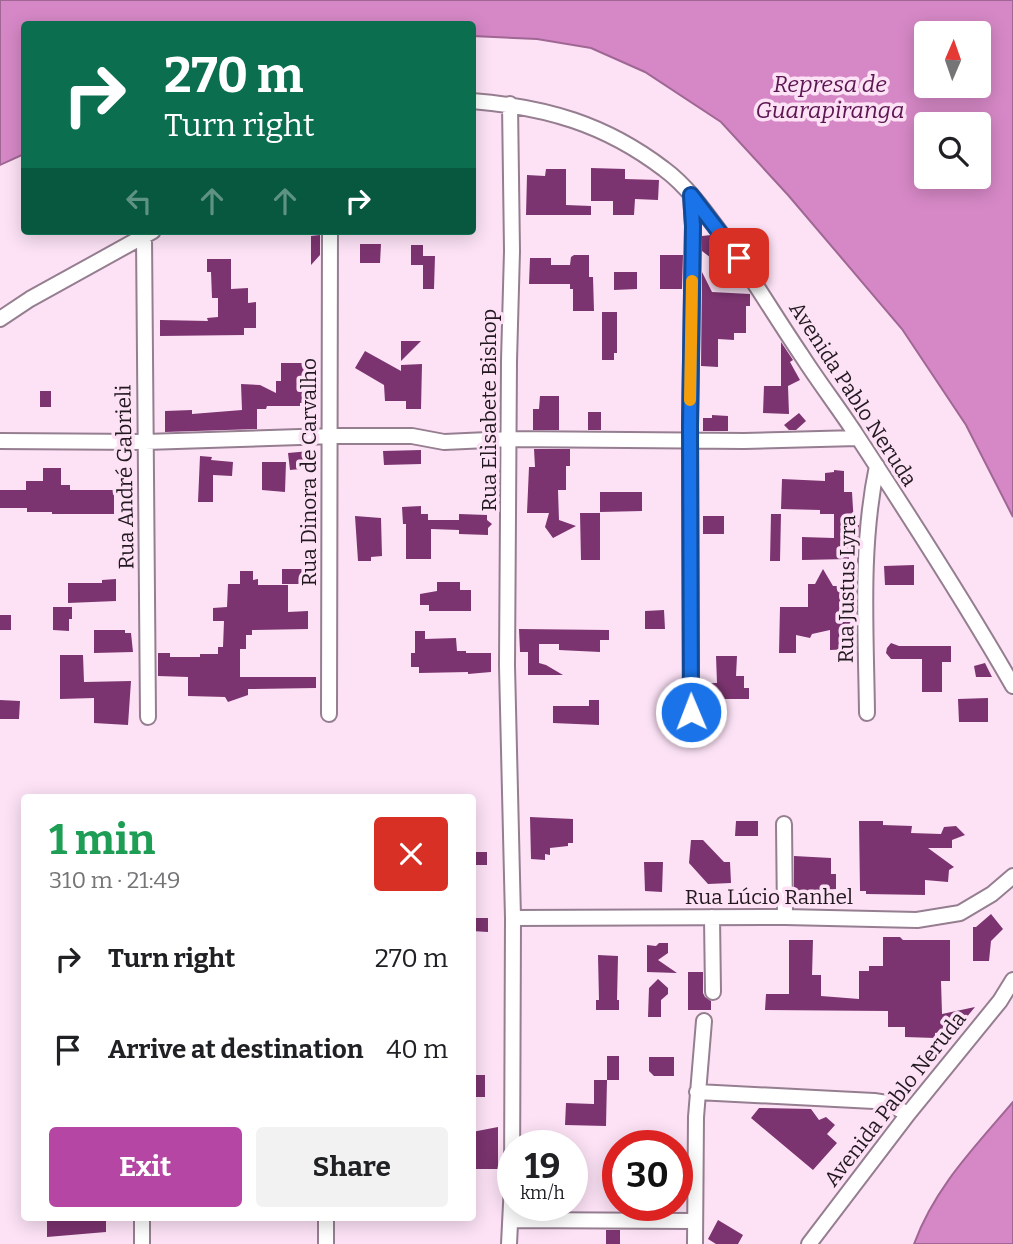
<!DOCTYPE html>
<meta charset="utf-8">
<style>
:root{--surface:#fff;--page:#f2f2f2;--text:#202124;--muted:#757577;--accent:#b546a3}
body{margin:0;font-family:Bitter,serif;background:var(--page);color:var(--text);height:100vh;display:flex;flex-direction:column;font-size:26px;white-space:nowrap}
*{box-sizing:border-box;margin:0}
p{font-size:23px;color:var(--muted)}
.icon{flex:none;width:38px;height:38px;fill:none;stroke:currentColor;stroke-width:2;stroke-linecap:round;stroke-linejoin:round}
.map{position:relative;flex:1;overflow:hidden}
.details{position:absolute;left:21px;top:794px;width:455px;height:427px;display:flex;flex-direction:column;background:var(--surface);border-radius:7px;box-shadow:0 4px 18px #0003}
.details>*{flex:none}
.banner{position:absolute;left:21px;top:21px;width:455px;height:214px;border-radius:7px;box-shadow:0 4px 18px #0003;background:#0b6e4f;color:#fff;overflow:hidden}
.needle{width:46px;rotate:2deg}
.buttons{position:absolute;left:914px;top:21px;display:grid;gap:14px}
.buttons a{display:grid;place-items:center;width:77px;height:77px;border-radius:7px;background:var(--surface);box-shadow:0 4px 18px #0003;font-size:35px}
.speed{position:absolute;left:497px;top:1130px;display:flex;gap:14px;font-size:35px;font-weight:700;text-align:center}
.speed>*{display:grid;place-content:center;width:91px;height:91px;border-radius:50%;background:var(--surface);box-shadow:0 4px 18px #0003;line-height:1}
.speed small{font-size:18px;font-weight:400}
.speed .limit{border:10px solid #d22;background:#fff;color:#111}
.pin{position:absolute;display:grid;place-items:center;width:60px;height:60px;color:#fff;margin:-30px;border-radius:14px;box-shadow:0 4px 10px #0006}
.me{position:absolute;width:77px;margin:-38px;rotate:359deg;stroke-linejoin:round;filter:drop-shadow(0 0 5px #0008)}
.turn{display:flex;align-items:center;gap:24px;height:147px;padding:0 28px;font-size:32px}
.turn .icon{width:91px;height:91px;stroke-width:2.5}
.turn b{display:block;font-size:49px;line-height:60px}
.lanes{display:flex;align-items:center;height:66px;padding:0 28px;background:#0003;justify-content:center;gap:35px;direction:ltr}
.lanes .off{opacity:.35}
.round{display:grid;place-items:center;flex:none;width:74px;height:74px;border-radius:7px;background:var(--page)}
.summary{display:flex;align-items:center;justify-content:space-between;height:119px;padding:0 28px}
h1{font-size:42px;font-weight:700;line-height:52px;color:#1e9e55}
.primary-button{display:flex;gap:14px;margin-top:auto;padding:14px 28px}
.primary-button a{flex:1;height:80px;border-radius:7px;background:var(--accent);color:#fff;font-size:28px;font-weight:700;line-height:80px;text-align:center}
.primary-button a+a{background:var(--page);color:var(--text)}
ul{padding:0;list-style:none}
li{display:flex;align-items:center;gap:21px;height:91px;padding:0 28px}
li div{flex:1}
li b{display:block;font-size:26px}
li em{font-style:normal}
.map>svg:first-child{display:block}
.water{fill:#d688c6;stroke:#a06794;stroke-width:2;fill-rule:evenodd}
.building{fill:#7b346f}
.lines{fill:none;stroke-linecap:round;stroke-linejoin:round}
.minor-casing{stroke:#957e90;stroke-width:18}
.minor{stroke:#fff;stroke-width:14}
.route-casing{stroke:#114b97;stroke-width:18}
.route{stroke:#1a73e8;stroke-width:12}
.slow{stroke:#f59e0b;stroke-width:12}
.labels{text-anchor:middle;dominant-baseline:central;stroke-width:7;stroke-linejoin:round;paint-order:stroke}
.street-label{font-size:21px;fill:#221920;stroke:#fde2f6}
.water-label{font-size:23px;font-style:italic;fill:#5b1550;stroke:#fde2f6}
</style>
<div class="map">
<svg width="1013" height="1244" viewBox="0 0 1013 1244">
<rect width="100%" height="100%" fill="#fde2f6"/>
<path class="water" d="M 0,0 L 1013,0 L 1013,517 L 966,425 L 902,329 L 788,195 L 721,122 L 645,72 L 591,48 L 537,39 L 473,36 L 472,24 L 24,24 L 24,154 L 0,165 ZM 926,33 L 978,33 L 978,86 L 926,86 ZM 926,124 L 978,124 L 978,177 L 926,177 Z
M 1013,1102 L 1013,1244 L 914,1244 C 935,1187 974,1148 1013,1102 Z"/>
<path class="building" d="M 591,168 L 625,169 L 625,179 L 659,180 L 658,200 L 635,199 L 634,215 L 613,215 L 613,201 L 591,201 Z
M 546,169 L 566,169 L 566,205 L 591,206 L 591,215 L 526,215 L 527,175 L 545,176 Z
M 320,235 L 320,255 L 311,265 L 311,236 Z
M 711,235 L 712,245 L 719,251 L 733,275 L 702,251 L 702,236 Z
M 360,244 L 381,244 L 380,263 L 360,263 Z
M 411,245 L 423,245 L 423,265 L 411,265 Z
M 574,255 L 589,255 L 589,277 L 593,277 L 594,311 L 573,311 L 573,289 L 570,289 L 570,284 L 529,284 L 530,258 L 551,258 L 551,265 L 570,265 L 571,257 Z
M 660,255 L 683,255 L 682,289 L 660,289 Z
M 423,256 L 435,256 L 434,289 L 423,289 Z
M 207,259 L 231,259 L 231,289 L 248,288 L 248,303 L 256,302 L 256,328 L 244,328 L 244,335 L 160,336 L 160,320 L 208,321 L 207,318 L 218,317 L 218,298 L 212,298 L 211,272 L 207,272 Z
M 614,272 L 637,272 L 637,289 L 614,290 Z
M 702,272 L 712,292 L 750,294 L 750,306 L 746,306 L 746,333 L 734,333 L 734,340 L 718,339 L 718,367 L 701,366 Z
M 602,312 L 617,312 L 617,353 L 614,353 L 614,360 L 602,360 Z
M 401,341 L 421,341 L 401,361 Z
M 781,342 L 793,360 L 790,362 L 800,380 L 788,386 L 789,414 L 763,413 L 764,386 L 781,386 Z
M 365,351 L 401,371 L 401,365 L 422,364 L 421,409 L 406,409 L 406,401 L 385,401 L 384,385 L 355,368 Z
M 281,363 L 303,363 L 306,367 L 307,380 L 313,380 L 314,403 L 300,403 L 300,406 L 267,406 L 266,409 L 257,409 L 257,429 L 165,432 L 165,411 L 192,410 L 192,414 L 242,410 L 241,384 L 260,385 L 276,393 L 276,381 L 281,381 Z
M 40,391 L 51,391 L 51,407 L 40,407 Z
M 540,396 L 559,396 L 559,430 L 533,430 L 533,409 L 539,409 Z
M 588,412 L 601,412 L 601,430 L 588,430 Z
M 799,413 L 806,421 L 796,430 L 789,430 L 784,425 Z
M 712,415 L 728,416 L 728,431 L 703,431 L 703,418 L 712,418 Z
M 534,449 L 570,449 L 570,466 L 566,466 L 566,490 L 558,490 L 559,520 L 576,526 L 553,538 L 545,527 L 549,513 L 527,513 L 529,467 L 535,467 Z
M 421,450 L 421,464 L 384,465 L 383,451 Z
M 310,451 L 312,468 L 290,470 L 288,453 Z
M 200,456 L 212,457 L 211,460 L 233,462 L 232,476 L 213,475 L 213,502 L 198,502 Z
M 262,462 L 286,462 L 285,492 L 262,490 Z
M 43,468 L 61,468 L 61,485 L 70,485 L 70,490 L 114,490 L 114,514 L 52,514 L 52,512 L 27,512 L 27,508 L 0,508 L 0,490 L 26,490 L 26,481 L 43,481 Z
M 834,470 L 844,471 L 844,492 L 852,492 L 854,525 L 859,525 L 858,538 L 849,538 L 849,559 L 802,560 L 802,537 L 834,538 L 834,514 L 820,514 L 820,510 L 781,509 L 782,479 L 825,481 L 825,473 L 834,472 Z
M 600,492 L 642,492 L 642,511 L 600,512 Z
M 421,506 L 421,514 L 428,514 L 428,520 L 459,520 L 459,514 L 487,515 L 487,520 L 492,524 L 488,528 L 488,535 L 459,534 L 459,530 L 431,529 L 431,559 L 406,559 L 406,524 L 403,524 L 402,507 Z
M 580,513 L 600,513 L 600,560 L 581,560 Z
M 771,514 L 781,514 L 780,561 L 770,561 Z
M 355,516 L 381,518 L 382,556 L 371,557 L 371,561 L 358,561 Z
M 703,516 L 724,516 L 724,534 L 703,534 Z
M 914,565 L 914,585 L 885,585 L 884,566 Z
M 282,569 L 312,569 L 312,584 L 282,584 Z
M 823,569 L 833,586 L 847,586 L 847,612 L 850,612 L 851,649 L 830,650 L 830,630 L 812,634 L 810,638 L 796,635 L 796,653 L 779,653 L 780,607 L 808,607 L 808,584 L 815,584 Z
M 240,571 L 253,571 L 253,580 L 258,579 L 258,585 L 288,585 L 288,612 L 308,611 L 308,629 L 252,630 L 252,635 L 246,635 L 246,649 L 240,649 L 240,677 L 316,677 L 316,688 L 248,689 L 248,695 L 228,702 L 225,697 L 188,696 L 188,677 L 158,676 L 158,653 L 170,653 L 170,657 L 200,657 L 200,654 L 218,654 L 218,647 L 223,647 L 224,621 L 213,621 L 213,608 L 227,607 L 228,584 L 240,584 Z
M 116,579 L 116,601 L 68,603 L 68,583 L 102,583 L 102,580 Z
M 437,582 L 460,582 L 460,590 L 471,590 L 471,611 L 429,611 L 429,605 L 420,605 L 420,594 L 437,591 Z
M 53,607 L 72,607 L 72,619 L 69,619 L 69,631 L 53,630 Z
M 664,610 L 665,629 L 645,629 L 645,611 Z
M 0,615 L 11,615 L 11,630 L 0,630 Z
M 519,629 L 609,630 L 609,640 L 600,640 L 600,652 L 559,650 L 559,644 L 539,644 L 539,663 L 546,665 L 563,675 L 528,675 L 528,652 L 520,652 Z
M 94,630 L 125,630 L 125,633 L 131,633 L 133,652 L 94,653 Z
M 415,631 L 425,631 L 425,639 L 456,638 L 457,651 L 466,651 L 466,653 L 491,653 L 491,672 L 468,674 L 468,672 L 419,673 L 419,667 L 411,667 L 411,653 L 415,653 Z
M 891,643 L 899,646 L 951,646 L 951,662 L 942,662 L 942,692 L 922,692 L 922,659 L 891,659 L 886,653 L 887,648 Z
M 60,655 L 83,655 L 84,682 L 131,681 L 128,725 L 94,723 L 94,698 L 60,699 Z
M 716,656 L 737,656 L 736,676 L 744,676 L 744,688 L 749,688 L 749,699 L 711,699 L 711,683 L 717,683 Z
M 985,663 L 992,677 L 976,677 L 974,666 Z
M 988,698 L 988,722 L 959,722 L 958,699 Z
M 0,700 L 20,701 L 19,719 L 0,719 Z
M 589,700 L 599,700 L 599,725 L 553,723 L 553,706 L 589,706 Z
M 530,817 L 573,819 L 573,843 L 568,843 L 568,846 L 550,848 L 550,855 L 545,854 L 545,860 L 531,859 Z
M 736,821 L 758,821 L 758,836 L 735,836 Z
M 859,821 L 883,821 L 883,825 L 912,826 L 911,833 L 941,834 L 944,827 L 956,826 L 965,835 L 952,840 L 952,848 L 928,848 L 954,867 L 949,870 L 948,882 L 925,880 L 925,895 L 866,894 L 866,891 L 860,891 Z
M 691,840 L 703,840 L 724,862 L 730,862 L 731,883 L 708,884 L 689,863 Z
M 472,852 L 487,852 L 487,865 L 472,865 Z
M 794,856 L 831,858 L 831,874 L 836,874 L 836,889 L 807,891 L 807,894 L 794,894 Z
M 644,862 L 663,862 L 662,892 L 645,891 Z
M 991,914 L 1003,929 L 991,941 L 989,961 L 973,961 L 973,927 L 976,927 Z
M 472,918 L 488,918 L 488,932 L 472,931 Z
M 883,937 L 900,937 L 903,940 L 950,940 L 950,981 L 941,981 L 942,1014 L 975,1007 L 956,1030 L 935,1033 L 935,1038 L 905,1037 L 905,1027 L 888,1027 L 888,1011 L 765,1010 L 766,994 L 789,994 L 789,940 L 813,940 L 812,975 L 821,975 L 821,996 L 859,999 L 859,971 L 869,971 L 869,966 L 883,966 Z
M 659,943 L 668,943 L 668,953 L 658,960 L 677,973 L 647,972 L 647,945 L 656,946 Z
M 598,955 L 618,956 L 617,1000 L 619,1000 L 619,1010 L 596,1010 L 596,1000 L 599,1000 Z
M 688,972 L 703,972 L 703,993 L 705,997 L 711,1001 L 711,1010 L 688,1010 Z
M 658,979 L 668,988 L 668,994 L 661,1000 L 661,1017 L 648,1017 L 649,988 Z
M 607,1056 L 619,1056 L 619,1080 L 607,1080 Z
M 649,1057 L 674,1057 L 674,1076 L 654,1076 L 649,1071 Z
M 472,1075 L 485,1075 L 485,1097 L 472,1097 Z
M 594,1080 L 607,1080 L 606,1126 L 565,1125 L 566,1103 L 594,1104 Z
M 759,1108 L 811,1109 L 819,1120 L 826,1117 L 835,1125 L 827,1134 L 837,1143 L 813,1170 L 751,1118 Z
M 498,1127 L 498,1169 L 472,1169 L 472,1132 Z
M 47,1218 L 106,1218 L 106,1232 L 47,1237 Z
M 718,1220 L 743,1235 L 738,1244 L 716,1244 L 708,1239 Z
M 606,1230 L 620,1230 L 620,1244 L 606,1244 Z"/>
<g class="lines">
<defs>
<path id="minor" d="M 472,101 C 546,107 605,124 664,169 C 686,185 704,210 720,232 C 749,272 774,315 802,356 C 820,384 841,411 859,439 C 912,520 965,602 1013,686
M 144,236 L 148,717
M 0,319 L 30,299 L 153,231
M 0,441 L 145,442 L 331,436 L 412,436 L 444,442 L 510,439 L 744,441 L 858,438
M 691,712 L 690,426 L 693,226 L 691,195
M 867,713 C 866,631 860,547 877,466
M 329,714 L 330,231
M 784,824 L 785,917
M 712,917 L 713,992
M 513,918 L 785,917 L 917,920 L 960,913 L 992,894 L 1013,876
M 697,1092 L 874,1101 L 887,1103 L 908,1114
M 511,1220 L 695,1221
M 142,1244 L 142,1218
M 326,1244 L 326,1218
M 509,1244 L 512,1184 L 513,918 L 507,666 L 509,361 L 512,251 L 510,104
M 695,1244 L 696,1117 L 704,1021
M 809,1244 L 908,1114 L 1000,1001 L 1013,980"/>
</defs>
<use href="#minor" class="minor-casing"/>
<use href="#minor" class="minor"/>
</g>
<g class="lines">
<defs>
<path id="route" d="M 691,712 L 690,426 L 693,226 L 691,195 L 739,258"/>
</defs>
<use href="#route" class="route-casing"/>
<use href="#route" class="route"/>
<path class="slow" d="M 690,400 L 692,281"/>
</g>
<g class="labels">
<g class="street-label">
<text transform="translate(853 394) rotate(57)">Avenida Pablo Neruda</text>
<text transform="translate(489 410) rotate(-90)">Rua Elisabete Bishop</text>
<text transform="translate(309 472) rotate(-90)">Rua Dinora de Carvalho</text>
<text transform="translate(125 477) rotate(-91)">Rua André Gabrieli</text>
<text transform="translate(847 589) rotate(-89)">Rua Justus Lyra</text>
<text x="769" y="897">Rua Lúcio Ranhel</text>
<text transform="translate(895 1099) rotate(-52)">Avenida Pablo Neruda</text>
</g>
<g class="water-label">
<text x="830" y="84">Represa de<tspan x="830" dy="26">Guarapiranga</tspan></text>
</g>
</g>
</svg>
<div class="buttons">
<a><svg class="needle" viewBox="-14 -14 28 28"><path d="M0-13l5 13h-10z" fill="#e53935"/><path d="M0 13l5-13h-10z" fill="#757577"/></svg></a>
<a><svg class="icon" aria-label="search" viewBox="0 0 24 24"><circle cx="10" cy="10" r="6"/><path d="M15 15l6 6"/></svg></a>
</div>
<div class="speed"><div>19<small>km/h</small></div><div class="limit">30</div></div>
<div class="pin" style="left:739px;top:258px;background:#d93025"><svg class="icon" aria-label="arrive" viewBox="0 0 24 24"><path d="M6 21V4h12l-3 4 3 4H6"/></svg></div>
<svg class="me" style="left:691px;top:712px" viewBox="-20 -20 40 40"><circle r="17" fill="#1a73e8" stroke="#fff" stroke-width="3"/><path d="M0-11L8 9 0 5-8 9z" fill="#fff"/></svg>
<div class="banner">
<div class="turn"><svg class="icon" aria-label="right" viewBox="0 0 24 24"><path d="M7 20v-9h11M14 6l5 5-5 5"/></svg><div><b>270 m</b>Turn right</div></div>
<div class="lanes"><svg class="icon off" aria-label="left" viewBox="0 0 24 24"><path d="M17 20v-9H6M10 6l-5 5 5 5"/></svg><svg class="icon off" aria-label="ahead" viewBox="0 0 24 24"><path d="M12 20V5M6 11l6-6 6 6"/></svg><svg class="icon off" aria-label="ahead" viewBox="0 0 24 24"><path d="M12 20V5M6 11l6-6 6 6"/></svg><svg class="icon" aria-label="right" viewBox="0 0 24 24"><path d="M7 20v-9h11M14 6l5 5-5 5"/></svg></div>
</div>
<section class="details">
<div class="summary"><div><h1>1 min</h1><p>310 m · 21:49</p></div><a class="round" style="background:#d93025;color:#fff"><svg class="icon" aria-label="close" viewBox="0 0 24 24"><path d="M6 6l12 12M18 6L6 18"/></svg></a></div>
<ul>
<li><svg class="icon" aria-label="right" viewBox="0 0 24 24"><path d="M7 20v-9h11M14 6l5 5-5 5"/></svg><div><b>Turn right</b></div><em>270 m</em></li>
<li><svg class="icon" aria-label="arrive" viewBox="0 0 24 24"><path d="M6 21V4h12l-3 4 3 4H6"/></svg><div><b>Arrive at destination</b></div><em>40 m</em></li>
</ul>
<div class="primary-button"><a>Exit</a><a>Share</a></div>
</section>
</div>
